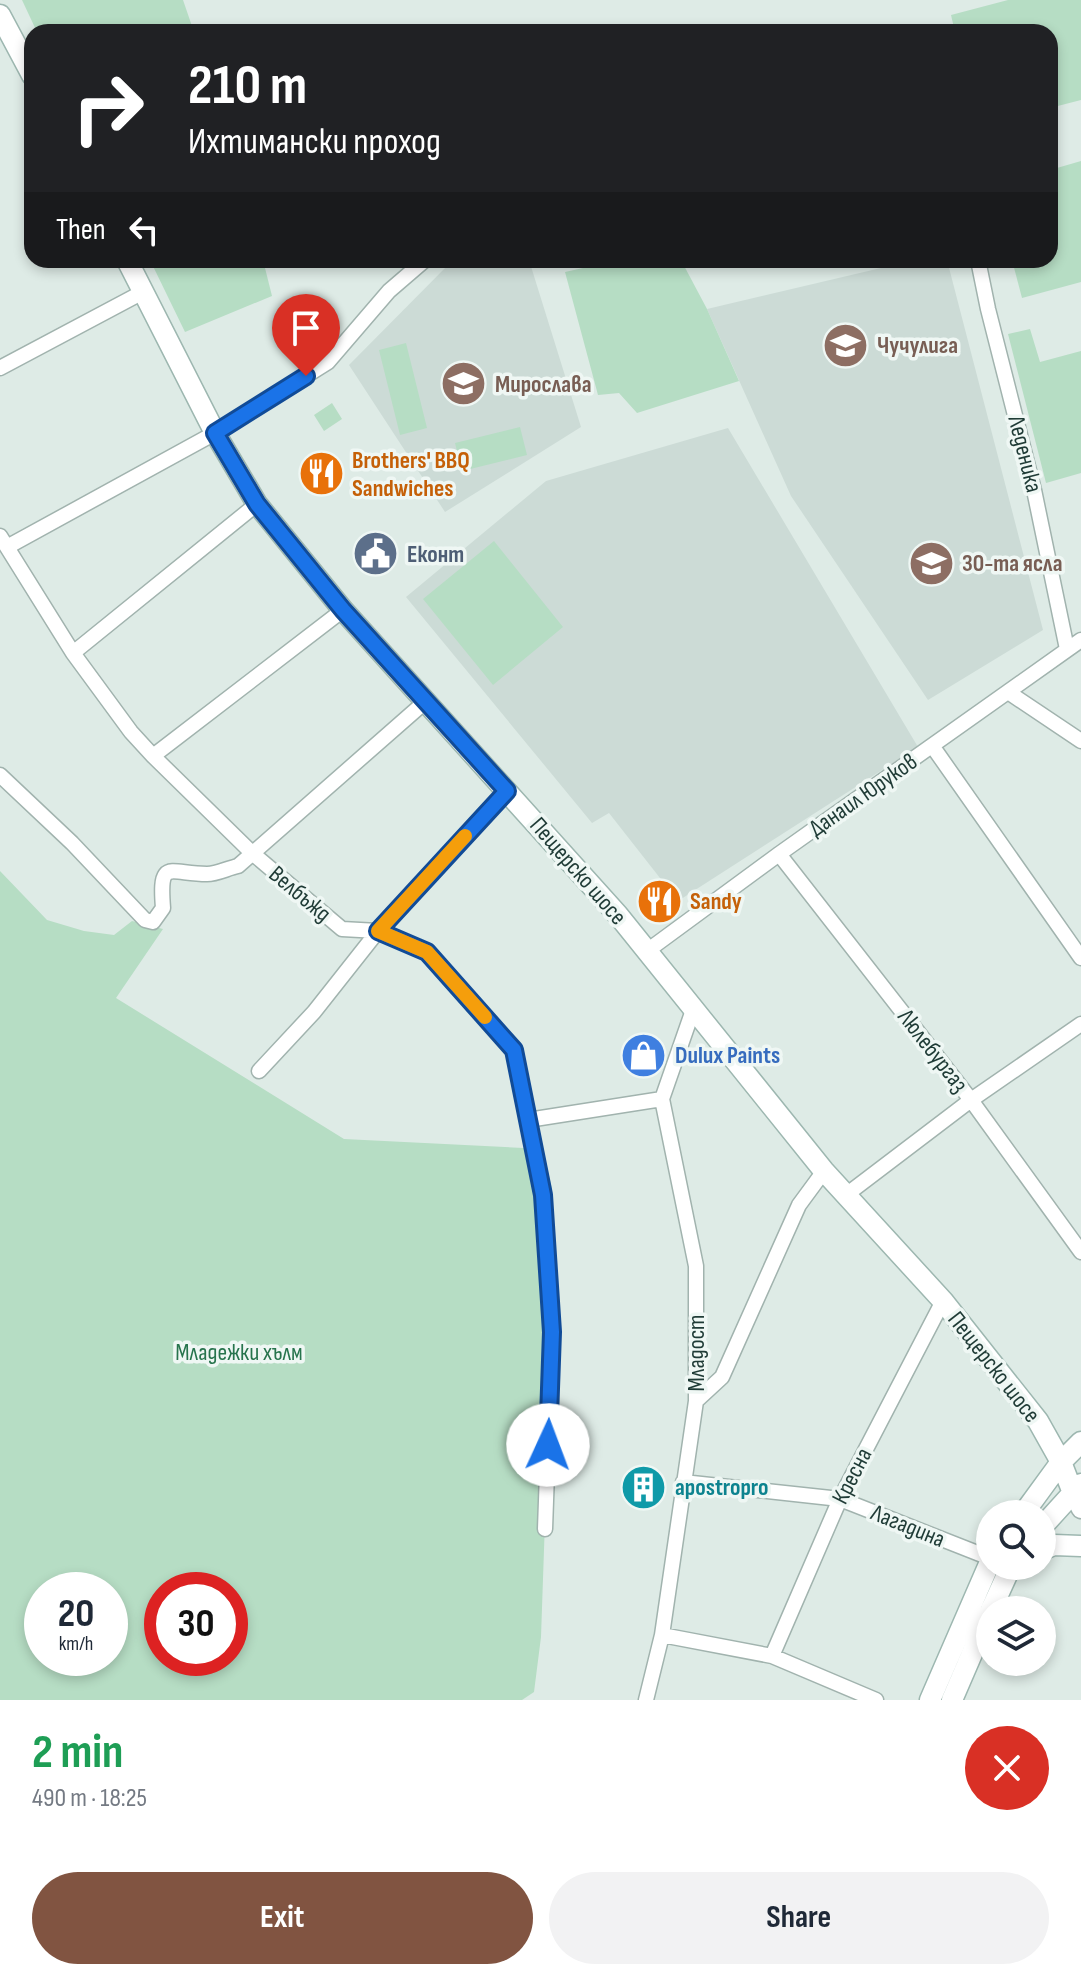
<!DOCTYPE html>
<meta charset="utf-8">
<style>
:root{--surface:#fff;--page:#f2f2f3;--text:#1f2937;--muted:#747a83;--accent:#815441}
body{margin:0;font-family:"Sofia Sans Condensed",sans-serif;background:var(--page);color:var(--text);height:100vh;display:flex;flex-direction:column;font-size:30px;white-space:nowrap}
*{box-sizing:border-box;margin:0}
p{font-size:26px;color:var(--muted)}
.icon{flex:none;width:44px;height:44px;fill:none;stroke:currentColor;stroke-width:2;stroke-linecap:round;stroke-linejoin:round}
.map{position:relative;height:1700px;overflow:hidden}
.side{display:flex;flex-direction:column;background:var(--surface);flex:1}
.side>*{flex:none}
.hud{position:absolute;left:24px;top:24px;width:1034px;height:244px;border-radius:24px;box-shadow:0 4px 12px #0003;background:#202124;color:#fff;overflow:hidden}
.buttons{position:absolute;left:976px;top:1500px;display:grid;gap:16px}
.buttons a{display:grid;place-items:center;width:80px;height:80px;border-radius:50%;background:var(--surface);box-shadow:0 4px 12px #0003;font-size:40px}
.speed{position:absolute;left:24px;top:1572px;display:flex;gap:16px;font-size:40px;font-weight:700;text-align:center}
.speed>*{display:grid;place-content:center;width:104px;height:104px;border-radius:50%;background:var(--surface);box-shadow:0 4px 12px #0003;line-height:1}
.speed small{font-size:20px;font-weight:400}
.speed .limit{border:12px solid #d22;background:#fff;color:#111}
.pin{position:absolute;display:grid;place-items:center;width:68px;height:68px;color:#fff;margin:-82px -34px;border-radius:50% 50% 50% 0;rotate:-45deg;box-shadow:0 0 8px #0007}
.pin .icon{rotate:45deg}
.me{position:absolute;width:88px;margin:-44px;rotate:2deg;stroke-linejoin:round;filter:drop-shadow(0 0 6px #0008)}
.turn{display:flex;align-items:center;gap:28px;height:168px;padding:0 32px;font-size:36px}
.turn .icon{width:104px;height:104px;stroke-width:2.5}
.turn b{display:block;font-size:56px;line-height:68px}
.then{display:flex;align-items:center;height:76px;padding:0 32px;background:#0003;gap:16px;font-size:30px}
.round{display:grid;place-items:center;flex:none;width:84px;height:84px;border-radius:42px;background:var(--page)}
.overview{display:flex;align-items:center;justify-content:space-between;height:136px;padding:0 32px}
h1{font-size:48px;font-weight:700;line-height:60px;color:#1e9e55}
.primary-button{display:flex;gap:16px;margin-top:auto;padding:16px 32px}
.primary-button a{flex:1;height:92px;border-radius:48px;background:var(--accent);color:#fff;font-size:32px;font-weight:700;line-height:92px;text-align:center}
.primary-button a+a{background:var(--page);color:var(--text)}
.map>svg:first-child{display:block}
.built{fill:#ccdbd6}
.green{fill:#b6ddc4;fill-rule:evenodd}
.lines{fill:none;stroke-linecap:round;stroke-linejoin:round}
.minor-casing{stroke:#a1b3ae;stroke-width:17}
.tertiary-casing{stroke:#a1b3ae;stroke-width:21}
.secondary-casing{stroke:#9db7b0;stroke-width:23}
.minor{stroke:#fff;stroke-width:14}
.tertiary{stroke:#fff;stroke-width:18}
.secondary{stroke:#fff;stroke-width:20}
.route-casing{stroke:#114b97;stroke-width:20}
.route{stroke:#1a73e8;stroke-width:14}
.slow{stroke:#f59e0b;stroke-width:14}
.labels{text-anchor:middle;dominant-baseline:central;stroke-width:7;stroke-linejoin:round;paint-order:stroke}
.education-label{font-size:24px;font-weight:bold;fill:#785e54;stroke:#eff7f4;text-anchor:start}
.street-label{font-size:24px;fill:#1f3b36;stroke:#eff7f4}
.food-label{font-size:24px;font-weight:bold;fill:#c56008;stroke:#eff7f4;text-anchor:start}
.service-label{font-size:24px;font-weight:bold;fill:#4e5e75;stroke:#eff7f4;text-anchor:start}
.shop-label{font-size:24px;font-weight:bold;fill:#366cbe;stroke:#eff7f4;text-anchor:start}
.park-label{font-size:24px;fill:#27744d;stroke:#eff7f4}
.culture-label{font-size:24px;font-weight:bold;fill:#0d838f;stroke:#eff7f4;text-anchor:start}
</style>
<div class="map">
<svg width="1081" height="1700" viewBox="0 0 1081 1700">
<rect width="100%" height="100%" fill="#deebe6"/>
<path class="built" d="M 465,260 L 529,260 L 581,427 L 445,512 L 349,365 L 448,265 Z
M 915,260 L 947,260 L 1043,630 L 928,700 L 791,496 L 707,309 Z
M 728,428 L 918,747 L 678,901 L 609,813 L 592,823 L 406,597 L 546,481 Z"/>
<path class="green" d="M 22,0 L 183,0 L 194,32 L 37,32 Z
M 1008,0 L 1081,0 L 1081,100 L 1050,108 L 1050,32 L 955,32 L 951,15 Z
M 1081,161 L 1081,282 L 1022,298 L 1012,260 L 1050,260 L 1050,170 Z
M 150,260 L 263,260 L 272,296 L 185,332 Z
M 619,260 L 681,260 L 707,309 L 739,381 L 637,413 L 619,393 L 598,395 L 565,272 Z
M 1030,329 L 1040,362 L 1081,351 L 1081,473 L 1046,483 L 1008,334 Z
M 406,343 L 427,428 L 400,435 L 379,350 Z
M 332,403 L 342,419 L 324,431 L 314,415 Z
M 520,427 L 527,455 L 462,471 L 455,443 Z
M 494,541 L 563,627 L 493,685 L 423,599 Z
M 0,871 L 47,920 L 84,931 L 114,935 L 132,921 L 163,929 L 116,998 L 344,1139 L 543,1149 L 552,1189 L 551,1346 L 541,1637 L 534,1692 L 522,1700 L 0,1700 ZM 42,1590 L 110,1590 L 110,1658 L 42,1658 ZM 162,1590 L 230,1590 L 230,1658 L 162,1658 Z"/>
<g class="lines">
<defs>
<path id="minor" d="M 978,260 L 988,309 L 1034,490 L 1067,649
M 0,368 L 143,292
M 0,536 L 73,653 L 131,732 L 153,756 L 251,852 L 342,929 L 378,931 L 427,952 L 514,1050 L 543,1195 L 552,1332 L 545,1529
M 7,547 L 215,433 L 328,362 L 389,291 L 425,260
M 73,653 L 257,504
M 1008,692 L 1081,741
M 933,747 L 1081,958
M 153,756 L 343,610
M 0,775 L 72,843 L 145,920 L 153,922 L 163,908 C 159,857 169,874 207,874 C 217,874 228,868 238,866 L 426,701
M 779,854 L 971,1100 L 1081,1252
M 647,951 L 779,854 L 1081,640
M 259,1071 L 314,1012 L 378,931 L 507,791
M 528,1120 L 662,1099
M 846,1195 L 971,1100 L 1081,1024
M 696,1401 L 722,1377 L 799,1205 L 824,1171
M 683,1482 L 840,1499 L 990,1558
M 662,1635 L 772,1656 L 876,1700
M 772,1656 L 840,1499 L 943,1301
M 646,1700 L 662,1635 L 696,1401 L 696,1266 L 662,1099 L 693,1010"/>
<path id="tertiary" d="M 1073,1493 L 1081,1509"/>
<path id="secondary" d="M 0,15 L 32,75
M 127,260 L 215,433 L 257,504 L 343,610 L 618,915 L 824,1171 L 943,1301 L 1038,1421 L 1061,1462 L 1073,1493
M 1023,1514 L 1061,1462 L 1081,1442
M 1042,1527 L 1081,1484
M 1042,1550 L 1054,1545 L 1081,1546
M 991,1610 L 1011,1566
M 930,1700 L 990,1562
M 952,1700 L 990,1612"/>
</defs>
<use href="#minor" class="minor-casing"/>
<use href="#tertiary" class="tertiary-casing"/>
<use href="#secondary" class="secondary-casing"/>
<use href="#minor" class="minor"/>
<use href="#tertiary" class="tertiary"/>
<use href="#secondary" class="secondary"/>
</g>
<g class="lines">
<defs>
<path id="route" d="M 306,376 L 215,433 L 257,504 L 343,610 L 507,791 L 378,931 L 427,952 L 514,1050 L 543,1195 L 552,1332 L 548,1445"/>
</defs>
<use href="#route" class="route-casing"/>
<use href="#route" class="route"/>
<path class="slow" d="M 465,836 L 378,931 L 427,952 L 485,1017"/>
</g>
<defs>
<symbol id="school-disc" viewBox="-11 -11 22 22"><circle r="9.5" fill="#8d6e63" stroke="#eff7f4"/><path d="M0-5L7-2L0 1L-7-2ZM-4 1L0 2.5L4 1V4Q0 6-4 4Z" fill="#fff"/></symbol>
<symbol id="restaurant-disc" viewBox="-11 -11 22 22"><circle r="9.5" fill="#e8710a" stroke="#eff7f4"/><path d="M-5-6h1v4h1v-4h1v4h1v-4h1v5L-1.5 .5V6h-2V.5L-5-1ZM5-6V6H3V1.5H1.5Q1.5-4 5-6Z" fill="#fff"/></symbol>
<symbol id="civic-disc" viewBox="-11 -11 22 22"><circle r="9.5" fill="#5c6f8a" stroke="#eff7f4"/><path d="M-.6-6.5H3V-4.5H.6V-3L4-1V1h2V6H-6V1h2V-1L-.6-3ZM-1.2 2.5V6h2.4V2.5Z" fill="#fff"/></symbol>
<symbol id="shop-disc" viewBox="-11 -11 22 22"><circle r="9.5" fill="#3f7fe0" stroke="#eff7f4"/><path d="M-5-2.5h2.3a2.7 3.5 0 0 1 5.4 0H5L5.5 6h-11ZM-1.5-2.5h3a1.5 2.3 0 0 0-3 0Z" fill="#fff"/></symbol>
<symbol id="building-disc" viewBox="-11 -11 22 22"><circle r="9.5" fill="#0f9aa8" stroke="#eff7f4"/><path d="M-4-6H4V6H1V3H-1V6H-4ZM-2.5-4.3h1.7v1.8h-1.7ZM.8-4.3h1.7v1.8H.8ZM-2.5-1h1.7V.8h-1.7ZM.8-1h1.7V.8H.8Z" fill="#fff"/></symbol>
</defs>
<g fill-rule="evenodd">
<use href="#school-disc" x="820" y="320" width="51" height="51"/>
<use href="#school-disc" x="438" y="358" width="51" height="51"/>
<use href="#restaurant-disc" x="296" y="448" width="51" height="51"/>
<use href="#civic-disc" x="350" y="528" width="51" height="51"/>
<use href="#school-disc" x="906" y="538" width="51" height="51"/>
<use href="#restaurant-disc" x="634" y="876" width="51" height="51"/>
<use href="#shop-disc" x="618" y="1030" width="51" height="51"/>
<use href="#building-disc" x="618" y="1462" width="51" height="51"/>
</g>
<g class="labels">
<g class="education-label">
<text x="877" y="345">Чучулига</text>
<text x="495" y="384">Мирослава</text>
<text x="962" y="563">30-та ясла</text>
</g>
<g class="street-label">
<text transform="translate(1025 454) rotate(76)">Леденика</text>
<text transform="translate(863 795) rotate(-35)">Данаил Юруков</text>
<text transform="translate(578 871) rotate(49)">Пещерско шосе</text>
<text transform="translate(300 894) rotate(40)">Велбъжд</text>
<text transform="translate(933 1051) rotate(52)">Люлебургаз</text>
<text transform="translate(696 1353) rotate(-90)">Младост</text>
<text transform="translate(994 1367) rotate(52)">Пещерско шосе</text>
<text transform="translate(852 1476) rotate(-63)">Кресна</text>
<text transform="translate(908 1526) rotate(22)">Лагадина</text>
</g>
<g class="food-label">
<text x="352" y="460">Brothers' BBQ<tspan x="352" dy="28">Sandwiches</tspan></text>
<text x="690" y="901">Sandy</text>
</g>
<g class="service-label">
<text x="407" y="554">Еконт</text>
</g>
<g class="shop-label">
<text x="675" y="1055">Dulux Paints</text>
</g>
<g class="park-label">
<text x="239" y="1352">Младежки хълм</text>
</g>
<g class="culture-label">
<text x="675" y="1487">apostropro</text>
</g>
</g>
</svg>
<div class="buttons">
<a><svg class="icon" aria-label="search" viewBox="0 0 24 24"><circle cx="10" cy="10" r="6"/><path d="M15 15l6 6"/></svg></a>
<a><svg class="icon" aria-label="layers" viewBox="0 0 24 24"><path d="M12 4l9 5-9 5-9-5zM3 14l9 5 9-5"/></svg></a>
</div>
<div class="speed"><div>20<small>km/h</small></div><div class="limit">30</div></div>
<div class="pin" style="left:306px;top:376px;background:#d93025"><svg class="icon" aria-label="arrive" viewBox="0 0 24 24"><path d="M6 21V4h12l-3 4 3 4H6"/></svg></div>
<svg class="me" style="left:548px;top:1445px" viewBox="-20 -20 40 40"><circle r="19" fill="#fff"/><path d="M0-13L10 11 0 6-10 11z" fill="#1a73e8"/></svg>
<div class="hud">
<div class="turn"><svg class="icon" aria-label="right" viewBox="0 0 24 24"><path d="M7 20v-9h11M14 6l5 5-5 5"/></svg><div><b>210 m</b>Ихтимански проход</div></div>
<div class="then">Then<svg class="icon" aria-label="left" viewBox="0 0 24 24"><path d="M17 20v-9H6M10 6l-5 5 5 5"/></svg></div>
</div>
</div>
<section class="side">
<div class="overview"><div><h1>2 min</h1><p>490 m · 18:25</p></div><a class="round" style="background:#d93025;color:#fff"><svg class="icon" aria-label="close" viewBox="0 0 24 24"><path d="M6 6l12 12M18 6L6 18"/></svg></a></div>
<div class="primary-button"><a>Exit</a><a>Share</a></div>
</section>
